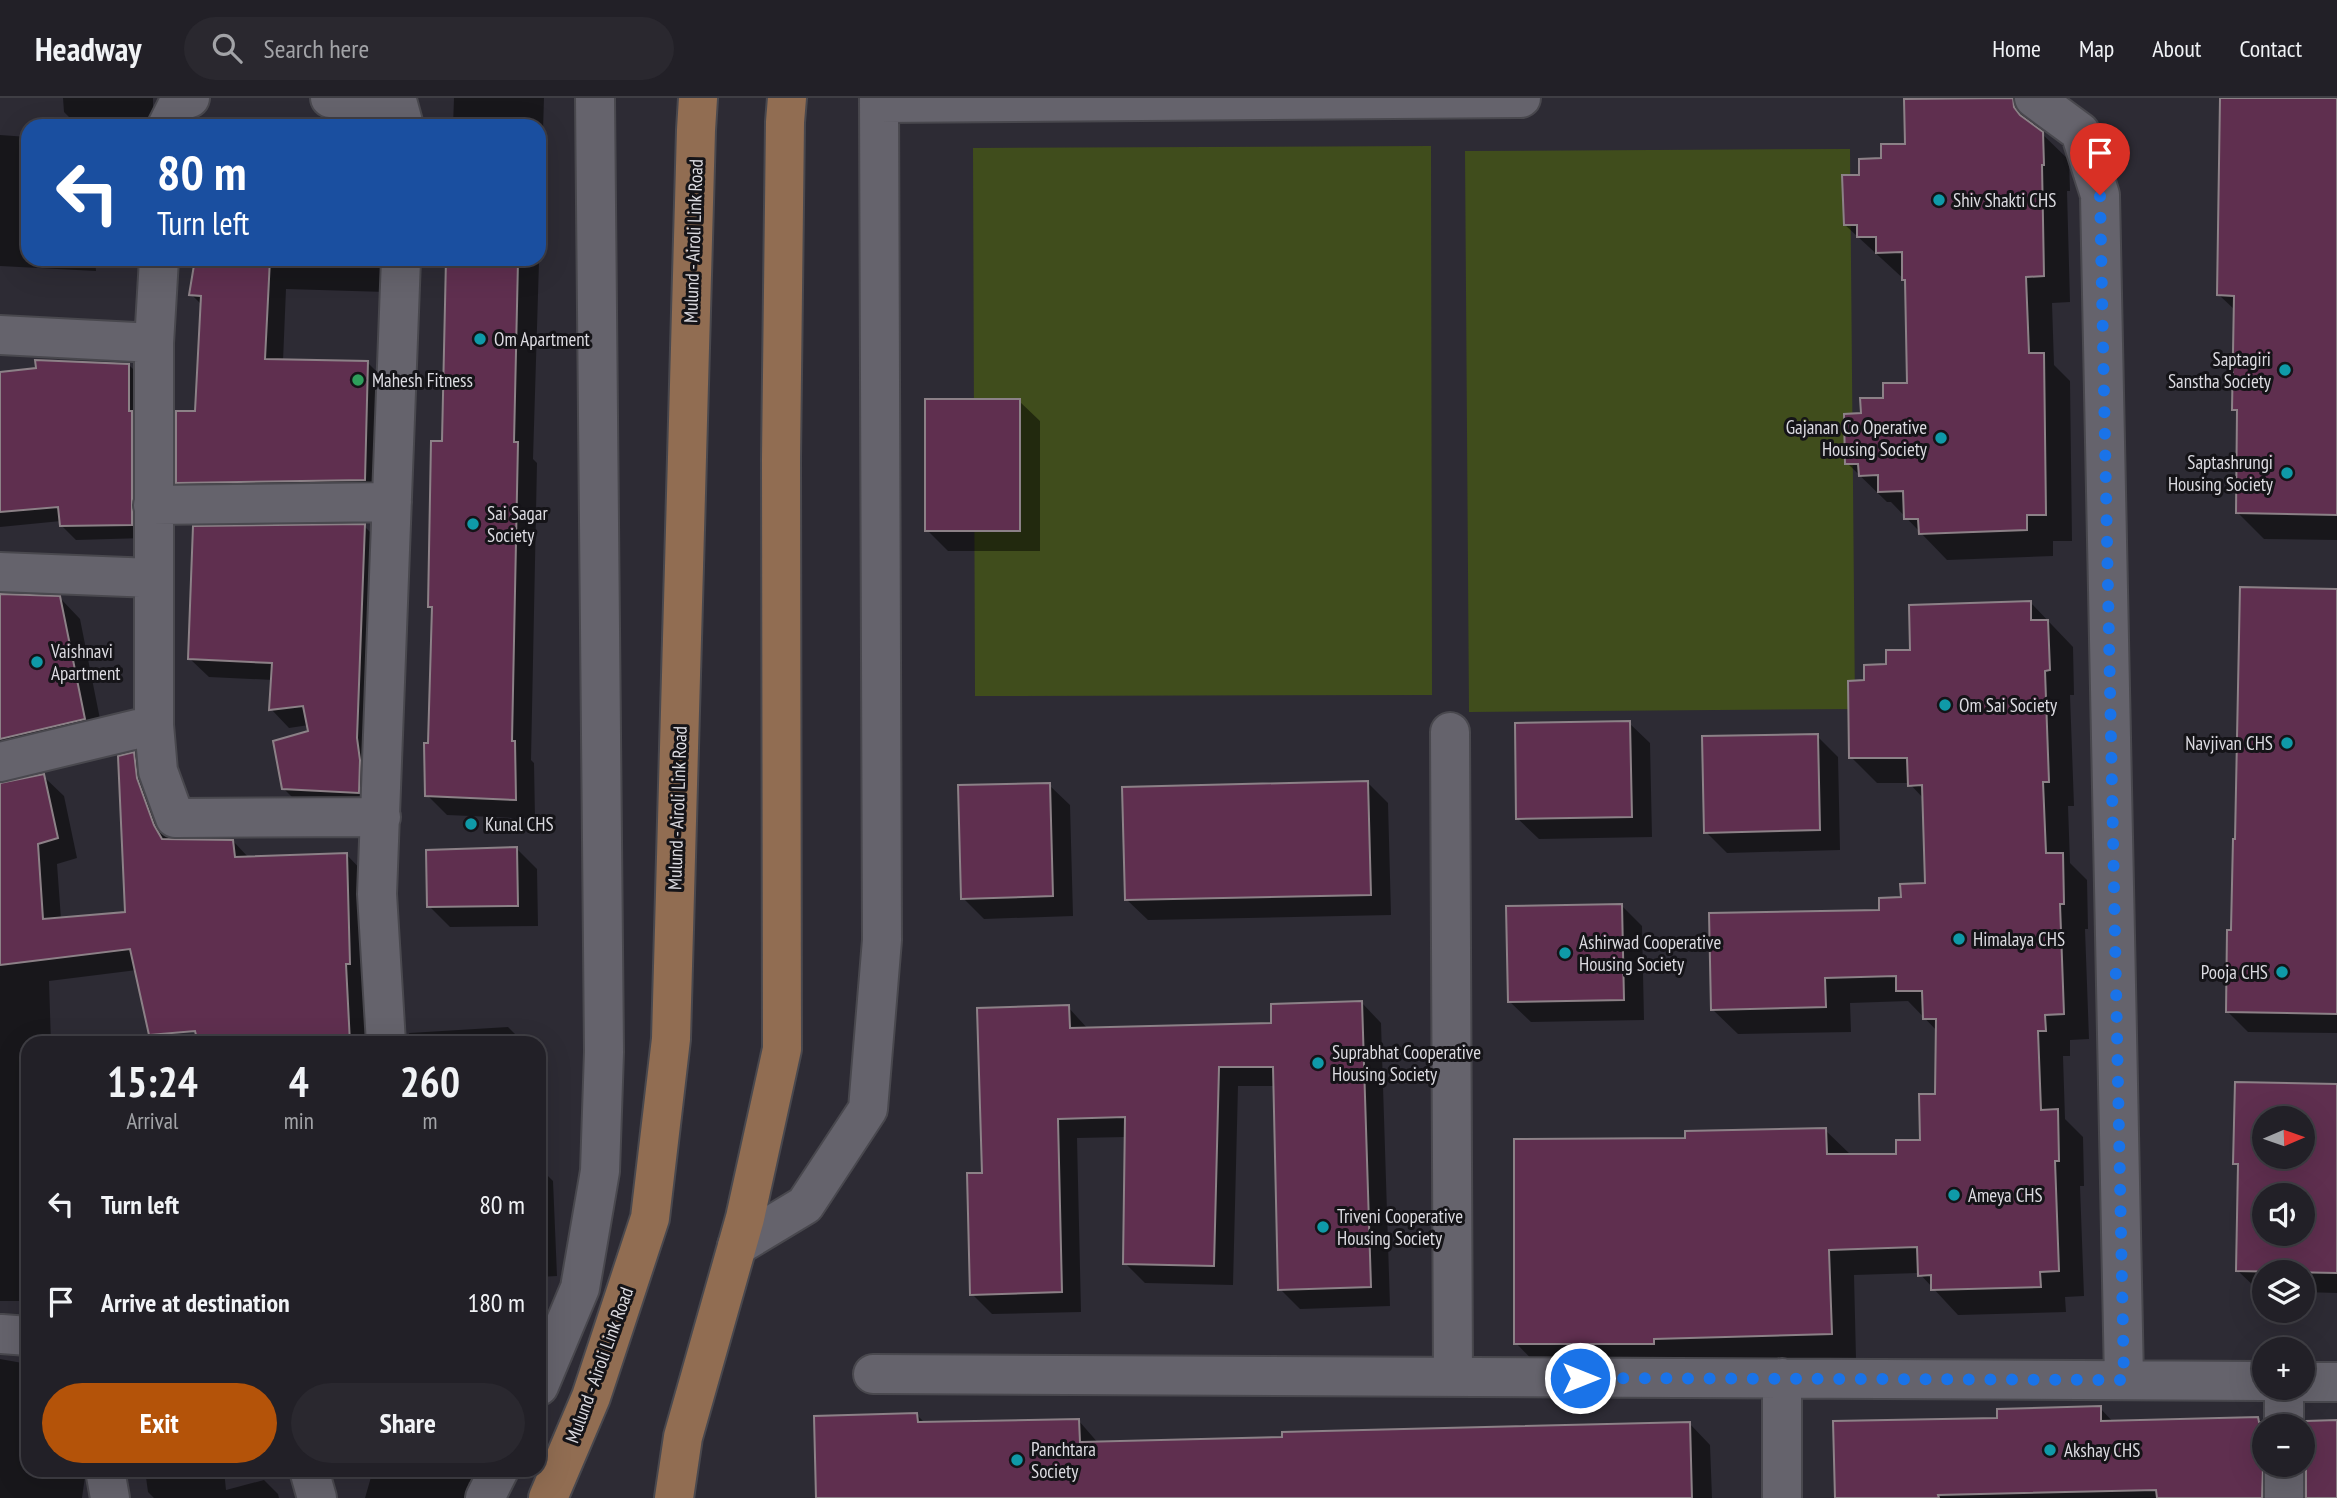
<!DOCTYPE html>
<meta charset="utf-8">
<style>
:root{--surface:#222027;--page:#2a282f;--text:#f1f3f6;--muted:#a2a3a7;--line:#3f3e44;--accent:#b45309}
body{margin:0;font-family:"PT Sans Narrow",sans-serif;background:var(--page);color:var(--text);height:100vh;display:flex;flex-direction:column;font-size:26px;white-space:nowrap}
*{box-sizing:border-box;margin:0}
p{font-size:23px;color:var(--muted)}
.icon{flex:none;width:38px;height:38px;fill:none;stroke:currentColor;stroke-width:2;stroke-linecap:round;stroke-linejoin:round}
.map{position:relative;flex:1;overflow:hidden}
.sheet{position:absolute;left:21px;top:938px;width:525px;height:441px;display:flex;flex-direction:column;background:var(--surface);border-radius:21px;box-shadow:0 7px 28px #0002,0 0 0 2px var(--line)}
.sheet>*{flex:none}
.guide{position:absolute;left:21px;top:21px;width:525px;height:147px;border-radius:21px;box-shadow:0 7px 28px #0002,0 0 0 2px var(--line);background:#1a4fa0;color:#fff;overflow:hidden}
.needle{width:46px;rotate:88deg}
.tools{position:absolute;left:2252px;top:1008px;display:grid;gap:14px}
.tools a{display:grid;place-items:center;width:63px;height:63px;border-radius:50%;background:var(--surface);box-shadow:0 7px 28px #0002,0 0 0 2px var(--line);font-size:35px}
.pin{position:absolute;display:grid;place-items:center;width:60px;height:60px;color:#fff;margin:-72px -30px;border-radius:50% 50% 50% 0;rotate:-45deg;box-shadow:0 0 7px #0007}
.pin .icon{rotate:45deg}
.me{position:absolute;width:77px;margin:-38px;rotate:90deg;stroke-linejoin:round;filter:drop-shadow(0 0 5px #0008)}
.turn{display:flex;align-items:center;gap:24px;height:147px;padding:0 21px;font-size:32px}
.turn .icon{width:91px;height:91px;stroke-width:2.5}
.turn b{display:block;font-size:49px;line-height:60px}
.eta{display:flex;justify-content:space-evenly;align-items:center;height:119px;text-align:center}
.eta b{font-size:42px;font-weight:700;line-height:49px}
.cta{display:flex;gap:14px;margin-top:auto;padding:14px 21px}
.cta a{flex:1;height:80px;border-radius:42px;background:var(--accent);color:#fff;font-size:28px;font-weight:700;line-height:80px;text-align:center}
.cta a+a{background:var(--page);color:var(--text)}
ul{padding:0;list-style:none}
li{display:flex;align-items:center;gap:21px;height:98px;padding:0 21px}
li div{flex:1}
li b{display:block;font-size:26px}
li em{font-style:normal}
header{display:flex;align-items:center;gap:42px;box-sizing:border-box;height:98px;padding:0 35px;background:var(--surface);border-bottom:2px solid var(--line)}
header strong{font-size:33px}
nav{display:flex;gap:38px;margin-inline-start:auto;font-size:24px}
.search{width:490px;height:63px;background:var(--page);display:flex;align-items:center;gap:18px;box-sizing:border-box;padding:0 24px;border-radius:38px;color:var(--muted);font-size:26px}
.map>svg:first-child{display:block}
.green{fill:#404d1c}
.shadow{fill:#0007;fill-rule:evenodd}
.building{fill:#5f2f4f;stroke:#8c8187;stroke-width:2;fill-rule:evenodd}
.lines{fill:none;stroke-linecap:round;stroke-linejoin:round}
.minor-casing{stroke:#49484e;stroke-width:42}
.major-casing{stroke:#49484e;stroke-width:42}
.minor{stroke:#65636c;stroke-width:38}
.major{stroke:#916d52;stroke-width:38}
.route{stroke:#1a73e8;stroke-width:12;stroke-dasharray:0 21.6}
.culture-dot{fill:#0f9aa8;stroke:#151418;stroke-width:2.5}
.leisure-dot{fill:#2e9e5b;stroke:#151418;stroke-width:2.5}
.labels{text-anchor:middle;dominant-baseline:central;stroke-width:6;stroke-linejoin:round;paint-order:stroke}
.poi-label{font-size:19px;fill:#dcdbe1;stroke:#151418;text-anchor:start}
.street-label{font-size:19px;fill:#dcdbe1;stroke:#151418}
</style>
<header>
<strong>Headway</strong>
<div class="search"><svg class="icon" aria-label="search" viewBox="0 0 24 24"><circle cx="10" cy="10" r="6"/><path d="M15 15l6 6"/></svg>Search here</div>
<nav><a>Home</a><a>Map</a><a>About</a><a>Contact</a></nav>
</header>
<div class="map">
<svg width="2337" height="1400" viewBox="0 0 2337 1400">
<rect width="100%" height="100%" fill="#2d2b34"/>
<path class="green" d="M 1431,48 L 1432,597 L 975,598 L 973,50 Z
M 1850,51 L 1855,611 L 1469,614 L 1465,53 Z"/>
<path class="shadow" d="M 63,0 L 153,0 L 153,28 L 78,28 L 64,14 Z
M 454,0 L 544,0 L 533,361 L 537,365 L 531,662 L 534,665 L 535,721 L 447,717 L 427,697 L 433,512 L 430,508 L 444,345 L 449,161 L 539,161 L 539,28 L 453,28 Z
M 2012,0 L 2038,26 L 2039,33 L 2069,62 L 2070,93 L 2067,93 L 2070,204 L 2052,205 L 2054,267 L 2070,283 L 2072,443 L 2053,443 L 2053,458 L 1947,462 L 1891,404 L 1887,404 L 1847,365 L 1863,317 L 1909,287 L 1907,184 L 1845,127 L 1861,78 L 1883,62 L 1907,48 L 1906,3 Z
M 2222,0 L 2337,0 L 2337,442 L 2264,441 L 2237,414 L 2239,317 L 2234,311 L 2236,213 L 2219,197 Z
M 0,37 L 28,39 L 28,161 L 95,161 L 96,173 L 0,168 Z
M 196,161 L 388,161 L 386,194 L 286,191 L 283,263 L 367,264 L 385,282 L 382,399 L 195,402 L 178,384 L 196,315 L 202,207 L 191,196 Z
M 129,267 L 143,281 L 145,440 L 76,442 L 62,428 L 61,423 L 0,429 L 0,275 Z
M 1019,303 L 1040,323 L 1040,453 L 948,453 L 927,432 Z
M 364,428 L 382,446 L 377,712 L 302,709 L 283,690 L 310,634 L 309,627 L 289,630 L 271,611 L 273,582 L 209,579 L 190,561 Z
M 2337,493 L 2337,935 L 2248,934 L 2227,913 L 2233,834 Z
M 0,497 L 60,500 L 80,521 L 104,641 L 0,677 Z
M 2031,505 L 2073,549 L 2074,597 L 2070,597 L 2074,708 L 2068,708 L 2070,765 L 2087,782 L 2088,831 L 2085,831 L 2089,941 L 2070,942 L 2070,958 L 2063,958 L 2065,1021 L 2083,1039 L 2084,1088 L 2080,1088 L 2084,1198 L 2065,1199 L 2066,1214 L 1958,1217 L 1919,1175 L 1854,1177 L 1856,1261 L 1541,1271 L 1516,1245 L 1687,1041 L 1825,1032 L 1851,1057 L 1898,1058 L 1922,1043 L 1937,997 L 1938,934 L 1908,903 L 1850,905 L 1851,934 L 1738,936 L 1712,911 L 1927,786 L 1924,701 L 1909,685 L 1877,685 L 1851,659 L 1866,584 L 1888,567 L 1912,554 Z
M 1629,625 L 1650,645 L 1652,739 L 1539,741 L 1518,721 Z
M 1817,638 L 1838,659 L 1840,752 L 1727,755 L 1706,734 Z
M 134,656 L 154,676 L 157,702 L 172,743 L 233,743 L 249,760 L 346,756 L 366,777 L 370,945 L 200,945 L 169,868 L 49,883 L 51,945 L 28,945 L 28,1115 L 23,1115 L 23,1203 L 0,1203 L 0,687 L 43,678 L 64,698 L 77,760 L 57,766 L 61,821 L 127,816 Z
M 1367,684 L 1388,705 L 1391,817 L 1148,822 L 1127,802 Z
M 1049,687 L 1070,707 L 1073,818 L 984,821 L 963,800 Z
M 517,751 L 537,771 L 538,828 L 450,829 L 429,808 Z
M 1621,807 L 1642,828 L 1644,922 L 1531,924 L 1510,904 Z
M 1362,905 L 1381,925 L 1390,1208 L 1300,1211 L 1280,1191 L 1275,988 L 1238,988 L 1233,1187 L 1145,1185 L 1125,1165 L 1126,1039 L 1077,1040 L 1081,1214 L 992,1216 L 972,1196 L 983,1076 L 1068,909 L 1088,931 L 1273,926 Z
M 508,929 L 524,945 L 408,945 L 409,935 Z
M 2236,986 L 2337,988 L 2337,1195 L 2303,1194 L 2303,1174 L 2264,1174 L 2264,1193 L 2259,1193 L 2238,1173 L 2240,1070 L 2235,1065 ZM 2264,1020 L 2303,1020 L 2303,1059 L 2264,1059 ZM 2264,1097 L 2303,1097 L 2303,1136 L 2264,1136 Z
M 539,1069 L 553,1083 L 557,1178 L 539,1179 Z
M 0,1261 L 28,1266 L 28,1372 L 86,1372 L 82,1400 L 0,1400 Z
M 2100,1310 L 2114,1325 L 2258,1320 L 2266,1328 L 2264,1367 L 2292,1367 L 2282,1400 L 1836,1400 L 1999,1321 Z
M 917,1317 L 925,1325 L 1079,1323 L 1099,1346 L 1690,1326 L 1710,1347 L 1712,1400 L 819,1400 Z
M 145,1372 L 224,1372 L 226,1392 L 264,1382 L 278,1396 L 279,1400 L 154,1400 L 148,1394 Z
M 373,1372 L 490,1372 L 490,1384 L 469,1384 L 464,1400 L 365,1400 Z"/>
<path class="building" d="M 2013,0 L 2014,9 L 2020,17 L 2043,34 L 2044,67 L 2042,67 L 2044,178 L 2026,179 L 2029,255 L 2044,255 L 2046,417 L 2027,417 L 2027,432 L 1919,436 L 1918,421 L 1904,421 L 1903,393 L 1878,394 L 1878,377 L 1859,378 L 1858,366 L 1845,366 L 1844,316 L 1861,315 L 1860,300 L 1883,300 L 1883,285 L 1907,285 L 1905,182 L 1902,182 L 1902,154 L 1876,155 L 1876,139 L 1857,139 L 1857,127 L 1844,127 L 1842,77 L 1859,77 L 1859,61 L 1881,60 L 1881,46 L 1905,46 L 1904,1 Z
M 2220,0 L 2337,0 L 2337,417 L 2236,415 L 2237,312 L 2232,312 L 2234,198 L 2217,197 Z
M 195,161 L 270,161 L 265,261 L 368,263 L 365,382 L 176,385 L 176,313 L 195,313 L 201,198 L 189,197 Z
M 446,161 L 518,163 L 514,344 L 518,344 L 512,643 L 515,643 L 516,702 L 425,698 L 424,645 L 428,645 L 432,509 L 428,509 L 431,343 L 442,343 Z
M 35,262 L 129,266 L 129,313 L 132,313 L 132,427 L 60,428 L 58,409 L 0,414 L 0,274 L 36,270 Z
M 925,301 L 1020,301 L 1020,433 L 925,433 Z
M 365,426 L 357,640 L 360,662 L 359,695 L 282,691 L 273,643 L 308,633 L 303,608 L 269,612 L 272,565 L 188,561 L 193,428 Z
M 2240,489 L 2337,491 L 2337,916 L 2226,914 L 2227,832 L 2231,832 L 2233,741 L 2235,741 Z
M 0,496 L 60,498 L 85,621 L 0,641 Z
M 2031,503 L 2031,522 L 2048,522 L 2050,572 L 2045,573 L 2049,684 L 2043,684 L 2046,755 L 2063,755 L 2064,806 L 2060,806 L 2064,916 L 2045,917 L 2046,933 L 2038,933 L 2041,1012 L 2058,1011 L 2059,1063 L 2055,1063 L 2059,1173 L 2040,1174 L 2041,1189 L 1931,1192 L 1931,1177 L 1918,1178 L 1917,1149 L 1829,1152 L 1832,1236 L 1654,1241 L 1654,1246 L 1514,1246 L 1514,1041 L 1685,1040 L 1685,1033 L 1826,1030 L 1827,1056 L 1896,1056 L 1896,1042 L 1920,1042 L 1919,996 L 1935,996 L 1936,921 L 1923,921 L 1922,893 L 1896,893 L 1896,878 L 1825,880 L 1826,909 L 1711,912 L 1709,815 L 1879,812 L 1879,800 L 1901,799 L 1900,786 L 1925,785 L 1922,687 L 1908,688 L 1907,660 L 1849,660 L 1848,583 L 1864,582 L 1864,567 L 1886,566 L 1886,552 L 1910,552 L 1909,507 Z
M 1630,623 L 1632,719 L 1516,721 L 1515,625 Z
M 1818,636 L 1820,732 L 1704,735 L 1702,638 Z
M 134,654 L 137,680 L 154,727 L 162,741 L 233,742 L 235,759 L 347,755 L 350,866 L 346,866 L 350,945 L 198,945 L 195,933 L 149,937 L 130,851 L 0,867 L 0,685 L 44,676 L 58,740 L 38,746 L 43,821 L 125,814 L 118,658 Z
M 1368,683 L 1371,797 L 1125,802 L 1122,689 Z
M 1050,685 L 1053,798 L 961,801 L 958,687 Z
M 517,749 L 518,808 L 427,809 L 426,752 Z
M 1622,806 L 1624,902 L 1508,904 L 1506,808 Z
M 1362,903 L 1371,1189 L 1278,1192 L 1273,969 L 1219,969 L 1214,1168 L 1123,1166 L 1125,1019 L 1058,1021 L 1062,1194 L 970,1197 L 967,1075 L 982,1075 L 977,910 L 1069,907 L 1070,930 L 1271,925 L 1271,906 Z
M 2235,984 L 2337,986 L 2337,1175 L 2236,1173 L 2238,1066 L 2233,1066 ZM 2264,1020 L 2303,1020 L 2303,1059 L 2264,1059 ZM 2264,1097 L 2303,1097 L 2303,1136 L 2264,1136 Z
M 2101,1308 L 2101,1323 L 2258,1319 L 2259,1324 L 2262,1324 L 2264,1337 L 2262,1400 L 2157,1400 L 2156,1392 L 1938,1397 L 1939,1400 L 1835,1400 L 1833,1323 L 1997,1320 L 1997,1311 Z
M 917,1315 L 918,1324 L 1079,1321 L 1080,1344 L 1282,1339 L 1282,1334 L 1690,1324 L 1692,1400 L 816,1400 L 814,1318 Z
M 2337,1322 L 2337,1400 L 2306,1400 L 2306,1367 L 2303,1356 L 2306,1323 Z"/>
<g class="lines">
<defs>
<path id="minor" d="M 330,0 L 377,2 L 398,6 L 404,28
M 2034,0 L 2080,34 L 2100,97 L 2124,1282
M 879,5 L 1521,0
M 167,28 L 180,2 L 190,0
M 159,161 L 154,245 L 154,627 L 158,673 L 175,720 L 381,719
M 0,237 L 154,245
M 153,407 L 392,404
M 0,474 L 153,480
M 1450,634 L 1453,1279
M 0,664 L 154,627
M 386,945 L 377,796 L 401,161
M 737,1148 L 805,1107 L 868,1011 L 882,842 L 879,0
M 2,1236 L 28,1238
M 873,1276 L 2264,1283
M 2303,1284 L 2337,1284
M 539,1288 L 580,1190 L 600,1073 L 604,954 L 595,0
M 2284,1328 L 2284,1290
M 105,1372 L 110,1400
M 309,1372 L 317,1400
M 485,1400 L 499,1372
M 1782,1400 L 1782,1280
M 2284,1400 L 2284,1367"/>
<path id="major" d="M 548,1400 L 591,1299 L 650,1120 L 671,941 L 696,32 L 698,0
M 674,1400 L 683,1339 L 745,1120 L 782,951 L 781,361 L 785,24 L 787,0"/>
</defs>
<use href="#minor" class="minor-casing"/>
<use href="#major" class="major-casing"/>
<use href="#minor" class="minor"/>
<use href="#major" class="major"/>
</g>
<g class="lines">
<path class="route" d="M 1580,1280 L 2124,1282 L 2100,97"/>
</g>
<g class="culture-dot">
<circle cx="1939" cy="102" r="7"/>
<circle cx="480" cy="241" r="7"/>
<circle cx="2285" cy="272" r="7"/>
<circle cx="1941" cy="340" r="7"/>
<circle cx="2287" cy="375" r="7"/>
<circle cx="473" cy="426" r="7"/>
<circle cx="37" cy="564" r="7"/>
<circle cx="1945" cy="607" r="7"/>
<circle cx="2287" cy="645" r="7"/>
<circle cx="471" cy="726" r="7"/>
<circle cx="1959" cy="841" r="7"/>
<circle cx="1565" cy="855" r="7"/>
<circle cx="2282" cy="874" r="7"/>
<circle cx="1318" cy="965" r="7"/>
<circle cx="1954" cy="1097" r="7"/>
<circle cx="1323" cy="1129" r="7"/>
<circle cx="2050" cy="1352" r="7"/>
<circle cx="1017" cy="1362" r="7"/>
</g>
<circle class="leisure-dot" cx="358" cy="282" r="7"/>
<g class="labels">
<g class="poi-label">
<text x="1953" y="102">Shiv Shakti CHS</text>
<text x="494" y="241">Om Apartment</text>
<text x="2271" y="261" text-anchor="end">Saptagiri<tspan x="2271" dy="22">Sanstha Society</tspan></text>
<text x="372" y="282">Mahesh Fitness</text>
<text x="1927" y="329" text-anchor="end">Gajanan Co Operative<tspan x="1927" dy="22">Housing Society</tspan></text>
<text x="2273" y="364" text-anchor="end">Saptashrungi<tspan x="2273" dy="22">Housing Society</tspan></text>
<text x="487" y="415">Sai Sagar<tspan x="487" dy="22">Society</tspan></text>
<text x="51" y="553">Vaishnavi<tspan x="51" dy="22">Apartment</tspan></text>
<text x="1959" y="607">Om Sai Society</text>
<text x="2273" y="645" text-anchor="end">Navjivan CHS</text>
<text x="485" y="726">Kunal CHS</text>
<text x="1973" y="841">Himalaya CHS</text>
<text x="1579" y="844">Ashirwad Cooperative<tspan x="1579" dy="22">Housing Society</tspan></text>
<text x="2268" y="874" text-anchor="end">Pooja CHS</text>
<text x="1332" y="954">Suprabhat Cooperative<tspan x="1332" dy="22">Housing Society</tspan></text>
<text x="1968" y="1097">Ameya CHS</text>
<text x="1337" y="1118">Triveni Cooperative<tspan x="1337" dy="22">Housing Society</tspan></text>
<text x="1031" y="1351">Panchtara<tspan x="1031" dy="22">Society</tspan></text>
<text x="2064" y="1352">Akshay CHS</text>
</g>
<g class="street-label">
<text transform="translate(693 143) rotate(-88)">Mulund - Airoli Link Road</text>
<text transform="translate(677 710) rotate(-88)">Mulund - Airoli Link Road</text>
<text transform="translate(599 1267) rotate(-70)">Mulund - Airoli Link Road</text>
</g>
</g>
</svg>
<div class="tools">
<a><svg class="needle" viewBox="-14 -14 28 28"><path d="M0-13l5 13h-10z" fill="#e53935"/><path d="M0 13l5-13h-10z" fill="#a2a3a7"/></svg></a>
<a><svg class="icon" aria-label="sound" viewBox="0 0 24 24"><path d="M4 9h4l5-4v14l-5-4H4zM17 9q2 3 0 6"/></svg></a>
<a><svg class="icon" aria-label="layers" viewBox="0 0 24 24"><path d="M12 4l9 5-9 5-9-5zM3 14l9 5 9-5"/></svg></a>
<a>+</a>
<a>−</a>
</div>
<div class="pin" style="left:2100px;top:97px;background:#d93025"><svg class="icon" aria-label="arrive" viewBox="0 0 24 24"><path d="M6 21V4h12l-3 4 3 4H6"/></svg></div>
<svg class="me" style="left:1580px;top:1280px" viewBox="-20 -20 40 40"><circle r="17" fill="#1a73e8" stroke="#fff" stroke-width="3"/><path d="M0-11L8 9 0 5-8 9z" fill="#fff"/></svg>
<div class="guide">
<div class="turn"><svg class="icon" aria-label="left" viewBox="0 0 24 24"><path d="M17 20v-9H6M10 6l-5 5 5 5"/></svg><div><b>80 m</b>Turn left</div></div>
</div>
<section class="sheet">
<div class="eta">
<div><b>15:24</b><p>Arrival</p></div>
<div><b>4</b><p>min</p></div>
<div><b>260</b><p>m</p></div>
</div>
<ul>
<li><svg class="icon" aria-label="left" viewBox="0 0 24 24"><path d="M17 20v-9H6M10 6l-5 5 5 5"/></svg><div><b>Turn left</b></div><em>80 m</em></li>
<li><svg class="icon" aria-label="arrive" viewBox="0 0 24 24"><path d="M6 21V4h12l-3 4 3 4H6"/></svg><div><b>Arrive at destination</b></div><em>180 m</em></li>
</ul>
<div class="cta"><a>Exit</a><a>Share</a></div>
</section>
</div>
